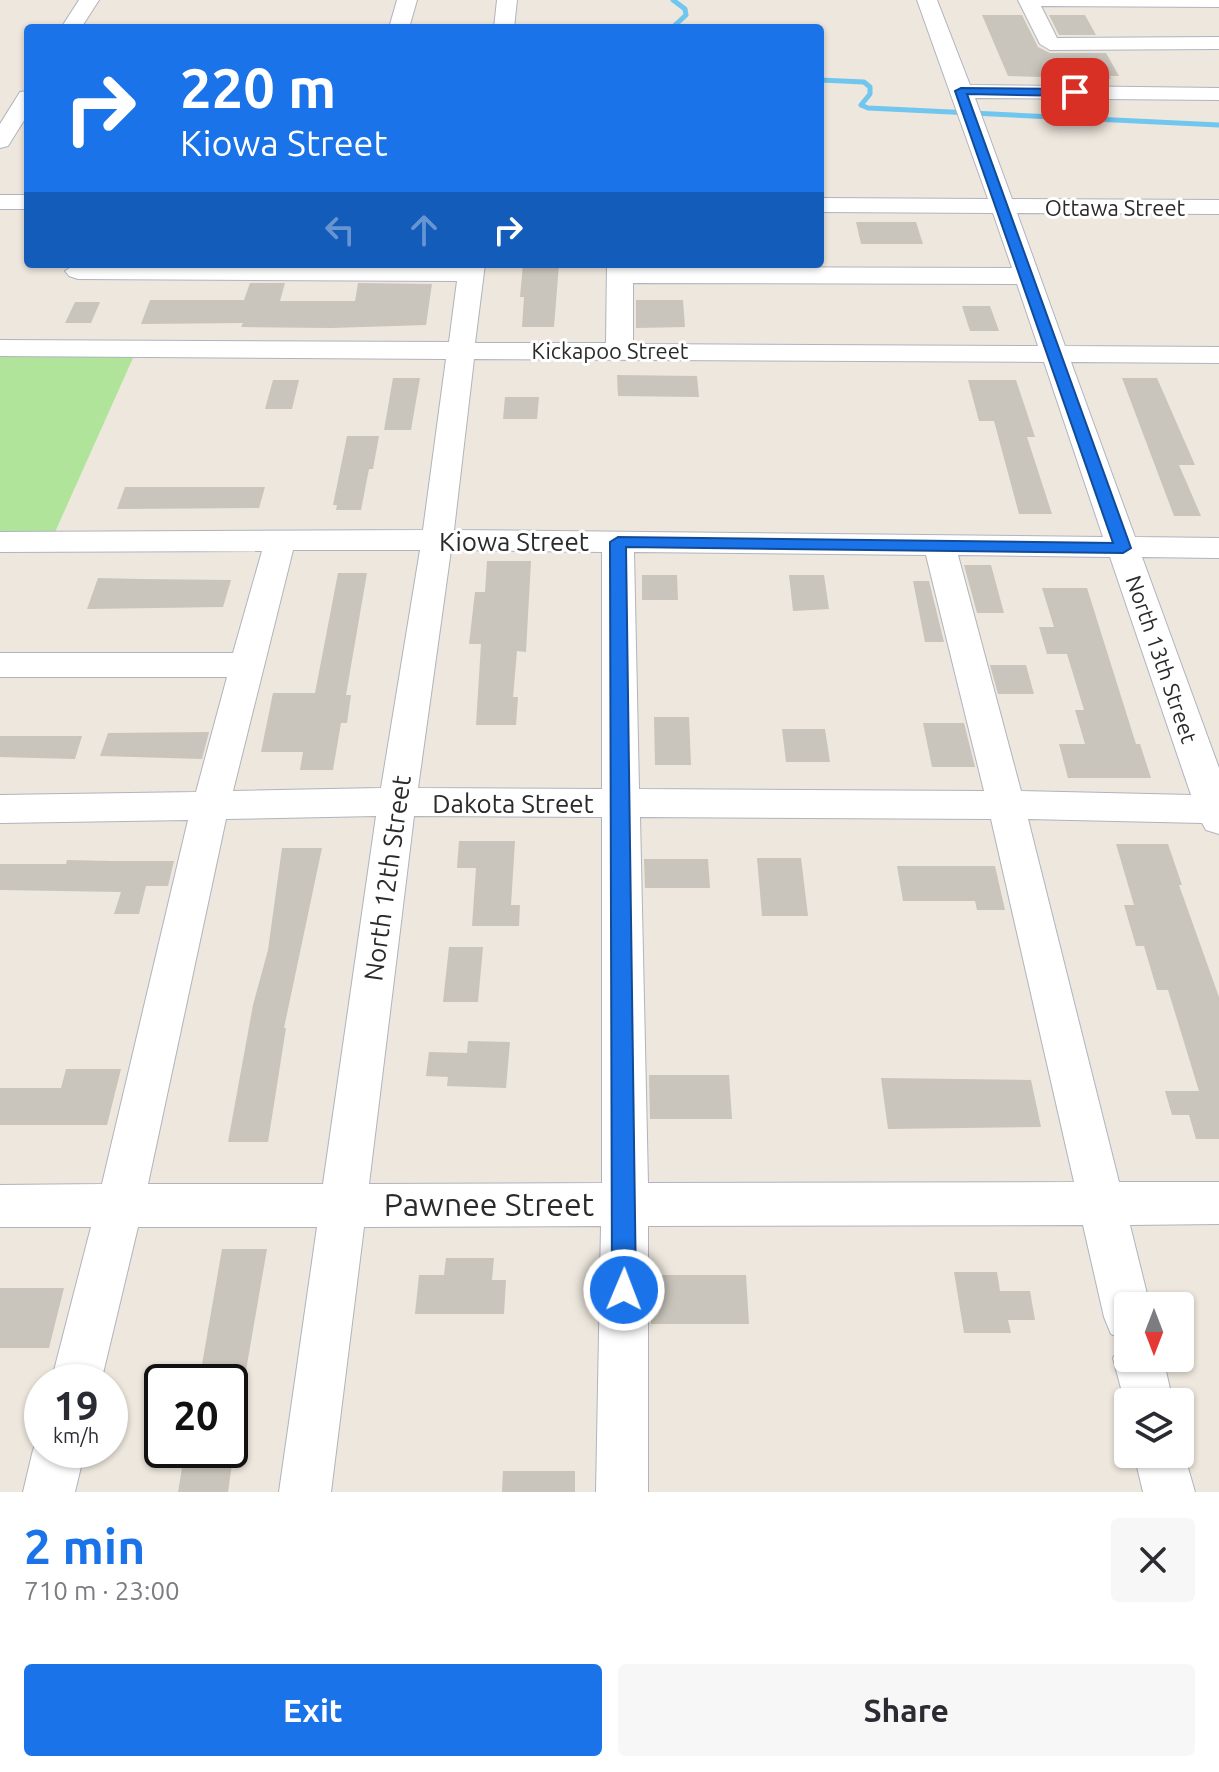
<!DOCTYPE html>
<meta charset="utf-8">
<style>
:root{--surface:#fff;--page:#f7f7f7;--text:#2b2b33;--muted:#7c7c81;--accent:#1a73e8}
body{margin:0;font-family:Ubuntu,sans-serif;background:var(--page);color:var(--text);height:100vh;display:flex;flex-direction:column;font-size:30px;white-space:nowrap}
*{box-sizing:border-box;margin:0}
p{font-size:26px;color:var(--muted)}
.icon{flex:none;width:44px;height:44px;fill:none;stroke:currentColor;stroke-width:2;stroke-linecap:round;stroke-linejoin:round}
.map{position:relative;height:1492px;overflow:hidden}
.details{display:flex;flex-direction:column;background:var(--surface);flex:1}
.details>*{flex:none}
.guide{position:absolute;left:24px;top:24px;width:800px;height:244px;border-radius:8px;box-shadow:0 2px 6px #0004;background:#1a73e8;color:#fff;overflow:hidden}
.needle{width:52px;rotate:180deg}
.controls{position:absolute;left:1114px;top:1292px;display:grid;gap:16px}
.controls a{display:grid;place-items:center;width:80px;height:80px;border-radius:8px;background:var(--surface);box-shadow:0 2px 6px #0004;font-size:40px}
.speed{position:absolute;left:24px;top:1364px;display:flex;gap:16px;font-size:40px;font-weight:700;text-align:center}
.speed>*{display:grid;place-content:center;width:104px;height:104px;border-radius:50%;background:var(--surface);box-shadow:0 2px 6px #0004;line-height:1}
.speed small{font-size:20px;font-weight:400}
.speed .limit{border:4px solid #111;border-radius:12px;background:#fff;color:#111}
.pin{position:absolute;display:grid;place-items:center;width:68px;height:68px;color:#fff;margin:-34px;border-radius:16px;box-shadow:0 4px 12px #0006}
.me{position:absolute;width:88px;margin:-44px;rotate:1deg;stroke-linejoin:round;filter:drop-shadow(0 0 6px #0008)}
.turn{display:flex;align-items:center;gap:28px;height:168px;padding:0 24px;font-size:36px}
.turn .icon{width:104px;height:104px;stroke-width:2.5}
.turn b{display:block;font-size:56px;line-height:68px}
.lanes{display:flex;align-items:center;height:76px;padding:0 24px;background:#0003;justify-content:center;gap:40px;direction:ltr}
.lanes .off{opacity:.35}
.round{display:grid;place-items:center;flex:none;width:84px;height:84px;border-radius:8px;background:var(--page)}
.head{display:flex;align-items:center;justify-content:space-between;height:136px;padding:0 24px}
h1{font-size:48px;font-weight:700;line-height:60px;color:var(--accent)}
.action{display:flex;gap:16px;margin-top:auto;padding:16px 24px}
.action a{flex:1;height:92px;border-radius:8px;background:var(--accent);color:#fff;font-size:32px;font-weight:700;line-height:92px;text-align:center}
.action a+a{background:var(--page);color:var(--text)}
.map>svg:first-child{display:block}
.green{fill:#afe49a}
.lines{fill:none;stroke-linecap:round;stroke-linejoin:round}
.stream{stroke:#70c6ef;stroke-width:5}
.building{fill:#c9c5bc}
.minor-casing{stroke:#b1b3bf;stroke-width:2}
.minor{fill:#fff;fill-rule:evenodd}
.route{fill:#1a73e8;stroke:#114b97;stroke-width:2}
.labels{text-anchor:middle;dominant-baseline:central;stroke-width:6;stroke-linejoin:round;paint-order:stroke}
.far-street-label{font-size:22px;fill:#2b2b2b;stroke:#fff}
.street-label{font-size:26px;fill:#2b2b2b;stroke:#fff}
.near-street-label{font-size:32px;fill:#2b2b2b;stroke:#fff}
</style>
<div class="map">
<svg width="1219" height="1492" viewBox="0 0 1219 1492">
<rect width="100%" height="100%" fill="#ede7dd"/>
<path class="green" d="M 0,348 L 137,349 L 51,541 L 0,542 Z"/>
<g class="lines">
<path class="stream" d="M 672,28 L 686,15 L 685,9 L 673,0
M 820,80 L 864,82 L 870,87 L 870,94 L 861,105 L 868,108 L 1219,125"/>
</g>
<path class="building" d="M 982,15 L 1022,15 L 1038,47 L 1050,53 L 1106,53 L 1119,76 L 1110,76 L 1111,79 L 1008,76 Z
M 1049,15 L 1085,15 L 1096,35 L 1059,35 Z
M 856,222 L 916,222 L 923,244 L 861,244 Z
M 523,264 L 559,264 L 554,327 L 522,327 L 524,297 L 520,297 Z
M 250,283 L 285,283 L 280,301 L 355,301 L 358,283 L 432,284 L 426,325 L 331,328 L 241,327 L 243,323 L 141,324 L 150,300 L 244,300 Z
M 636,300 L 683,300 L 685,327 L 636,328 Z
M 75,302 L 100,302 L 91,323 L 65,323 Z
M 962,306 L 990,306 L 999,331 L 970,331 Z
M 617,375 L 697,376 L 699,397 L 618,396 Z
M 393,378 L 420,378 L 411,430 L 384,430 Z
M 1122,378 L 1157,378 L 1195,465 L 1179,465 L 1201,516 L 1174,516 Z
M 273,380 L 299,380 L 292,409 L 265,409 Z
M 968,380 L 1016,380 L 1035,437 L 1027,437 L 1052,514 L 1019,514 L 994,421 L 979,421 Z
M 505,397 L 539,397 L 537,419 L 503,419 Z
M 347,436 L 379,436 L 373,469 L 369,469 L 361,510 L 336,510 L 337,505 L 333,505 Z
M 125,487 L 265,487 L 259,508 L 117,509 Z
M 487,561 L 531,561 L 526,652 L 517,651 L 513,697 L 518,697 L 516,725 L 476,725 L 481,644 L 469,644 L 475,592 L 485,592 Z
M 964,565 L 991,565 L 1004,613 L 977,613 Z
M 338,573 L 367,573 L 346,695 L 351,695 L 347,723 L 341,723 L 333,770 L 300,770 L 303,752 L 261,752 L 273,693 L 315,693 Z
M 642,575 L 677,575 L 678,600 L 642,600 Z
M 789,575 L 824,575 L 829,609 L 793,611 Z
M 98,578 L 140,579 L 231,580 L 223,607 L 87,609 Z
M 913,581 L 929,581 L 944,642 L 925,642 Z
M 1042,588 L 1087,588 L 1136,744 L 1140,744 L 1151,778 L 1068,778 L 1059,744 L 1085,744 L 1075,710 L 1084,710 L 1067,654 L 1047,654 L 1039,627 L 1054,627 Z
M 990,665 L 1026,665 L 1034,694 L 998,694 Z
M 654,717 L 689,717 L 691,765 L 655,765 Z
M 923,723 L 964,723 L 975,767 L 932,767 Z
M 782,729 L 825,729 L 830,762 L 786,762 Z
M 209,732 L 202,759 L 100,756 L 108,733 Z
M 0,736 L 82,736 L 75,759 L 0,757 Z
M 459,841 L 515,841 L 511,905 L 520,905 L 519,926 L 472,926 L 476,868 L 457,868 Z
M 1116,844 L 1168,844 L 1182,885 L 1179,885 L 1219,997 L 1219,1139 L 1196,1139 L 1189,1115 L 1172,1115 L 1165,1091 L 1199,1091 L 1168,990 L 1157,990 L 1144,946 L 1136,946 L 1124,905 L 1134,905 Z
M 282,848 L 322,848 L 284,1028 L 286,1028 L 268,1142 L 228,1142 L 253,1005 L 268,950 Z
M 757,858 L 801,858 L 808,916 L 762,916 Z
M 644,859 L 708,859 L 710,888 L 645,888 Z
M 67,860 L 111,861 L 174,861 L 168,886 L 146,886 L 139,914 L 114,914 L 121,892 L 0,890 L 0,864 L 66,864 Z
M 897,866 L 995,866 L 1005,910 L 977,910 L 975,901 L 903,901 Z
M 449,947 L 483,947 L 478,1002 L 443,1002 Z
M 468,1041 L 510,1042 L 506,1088 L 447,1086 L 448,1077 L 426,1076 L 429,1052 L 467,1053 Z
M 66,1069 L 121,1069 L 107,1125 L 0,1125 L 0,1088 L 61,1088 Z
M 649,1075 L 729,1075 L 732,1119 L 650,1119 Z
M 881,1078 L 1031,1080 L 1041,1127 L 888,1129 Z
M 222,1249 L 267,1249 L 244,1382 L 199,1382 Z
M 446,1258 L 494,1258 L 492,1280 L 506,1280 L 504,1314 L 415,1314 L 419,1275 L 444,1275 Z
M 954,1272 L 997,1272 L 1000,1291 L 1030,1291 L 1035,1320 L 1008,1320 L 1011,1333 L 964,1333 Z
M 651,1275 L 746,1275 L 749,1324 L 651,1324 Z
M 0,1288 L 64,1288 L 49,1348 L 0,1348 Z
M 185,1450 L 234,1450 L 228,1492 L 178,1492 Z
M 503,1471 L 575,1471 L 575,1492 L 502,1492 Z"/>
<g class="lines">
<defs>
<path id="minor" d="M 79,0 L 99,0 L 81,28 L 61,28 Z
M 397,0 L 417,0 L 409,28 L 389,28 Z
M 497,0 L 517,0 L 514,28 L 494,28 Z
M 917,0 L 937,0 L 970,85 L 1219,88 L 1219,100 L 975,98 L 1012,199 L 1219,200 L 1219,214 L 1017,213 L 1065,346 L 1219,347 L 1219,363 L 1071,362 L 1135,537 L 1219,538 L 1219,558 L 1142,557 L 1219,768 L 1219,834 L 1206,830 L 1202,823 L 1028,819 L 1119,1182 L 1219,1182 L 1219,1224 L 1130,1225 L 1150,1306 L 1128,1306 L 1128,1358 L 1163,1358 L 1173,1402 L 1128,1402 L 1128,1415 L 1113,1358 L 1124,1339 L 1111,1334 L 1104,1317 L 1083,1225 L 648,1226 L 648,1492 L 596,1492 L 601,1226 L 364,1227 L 331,1492 L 279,1492 L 317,1227 L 138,1227 L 101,1382 L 51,1382 L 91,1227 L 0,1227 L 0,1185 L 102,1184 L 188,820 L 0,823 L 0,795 L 196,792 L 227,677 L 0,677 L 0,653 L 233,653 L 262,551 L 0,552 L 0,532 L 423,530 L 446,359 L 0,356 L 0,340 L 449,342 L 457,281 L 78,279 L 69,276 L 65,271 L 76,264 L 485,264 L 475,343 L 606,343 L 607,264 L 633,264 L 633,267 L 1012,268 L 993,213 L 820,212 L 820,198 L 988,199 ZM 633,283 L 1017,284 L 1038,346 L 633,344 ZM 474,359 L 1044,362 L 1103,537 L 454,530 ZM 293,550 L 420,550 L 381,788 L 233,791 ZM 451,550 L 602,552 L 602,789 L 418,788 ZM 634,552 L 926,555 L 984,791 L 639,789 ZM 958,555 L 1110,557 L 1191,795 L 1021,791 ZM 376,816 L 323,1184 L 148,1184 L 226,819 ZM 414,816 L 602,817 L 602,1183 L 369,1184 ZM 640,817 L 991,819 L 1074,1182 L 648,1183 Z
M 1018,0 L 1219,0 L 1219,7 L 1041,6 L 1057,38 L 1219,37 L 1219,49 L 1050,50 L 1040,44 Z
M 28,91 L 28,114 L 8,146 L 0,148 L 0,124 L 20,92 Z
M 0,195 L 28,195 L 28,209 L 0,209 Z
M 42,1431 L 42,1450 L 85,1450 L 75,1492 L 23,1492 L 33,1450 Z
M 1180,1440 L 1195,1492 L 1143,1492 L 1134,1454 L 1180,1454 Z"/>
</defs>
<use href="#minor" class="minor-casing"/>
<use href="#minor" class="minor"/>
</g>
<path class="route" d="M 961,88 L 1075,89 L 1081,92 L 1075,96 L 967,94 L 1131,548 L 1123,553 L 626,547 L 636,1290 L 633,1299 L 624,1302 L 616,1299 L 612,1290 L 610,542 L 618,537 L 1113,543 L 955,91 Z"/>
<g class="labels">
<g class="far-street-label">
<text x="1115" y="207">Ottawa Street</text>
<text x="610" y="350">Kickapoo Street</text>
<text transform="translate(1162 659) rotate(71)">North 13th Street</text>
</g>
<g class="street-label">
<text x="514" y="541">Kiowa Street</text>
<text x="513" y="803">Dakota Street</text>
<text transform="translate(387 878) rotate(-82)">North 12th Street</text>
</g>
<g class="near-street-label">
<text x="489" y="1204">Pawnee Street</text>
</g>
</g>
</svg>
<div class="controls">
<a><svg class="needle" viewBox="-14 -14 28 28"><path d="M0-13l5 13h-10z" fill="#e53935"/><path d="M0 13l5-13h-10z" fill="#7c7c81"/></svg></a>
<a><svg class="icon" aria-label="layers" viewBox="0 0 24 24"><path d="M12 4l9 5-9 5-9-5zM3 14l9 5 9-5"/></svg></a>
</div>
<div class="speed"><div>19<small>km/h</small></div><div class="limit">20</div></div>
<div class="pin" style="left:1075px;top:92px;background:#d93025"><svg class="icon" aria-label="arrive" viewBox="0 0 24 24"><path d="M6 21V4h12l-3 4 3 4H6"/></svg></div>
<svg class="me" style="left:624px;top:1290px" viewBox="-20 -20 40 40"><circle r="17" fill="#1a73e8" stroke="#fff" stroke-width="3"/><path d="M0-11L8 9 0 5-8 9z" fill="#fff"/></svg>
<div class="guide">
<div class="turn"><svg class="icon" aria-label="right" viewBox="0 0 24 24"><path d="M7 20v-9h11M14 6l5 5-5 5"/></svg><div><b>220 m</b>Kiowa Street</div></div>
<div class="lanes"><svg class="icon off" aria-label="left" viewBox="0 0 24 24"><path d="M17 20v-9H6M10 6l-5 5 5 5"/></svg><svg class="icon off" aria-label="ahead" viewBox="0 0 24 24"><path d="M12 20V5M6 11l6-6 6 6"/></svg><svg class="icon" aria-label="right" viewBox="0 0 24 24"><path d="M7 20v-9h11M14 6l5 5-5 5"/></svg></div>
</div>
</div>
<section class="details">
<div class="head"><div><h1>2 min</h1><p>710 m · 23:00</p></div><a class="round"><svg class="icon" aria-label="close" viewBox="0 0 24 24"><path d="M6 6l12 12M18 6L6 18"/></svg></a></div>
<div class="action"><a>Exit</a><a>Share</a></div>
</section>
